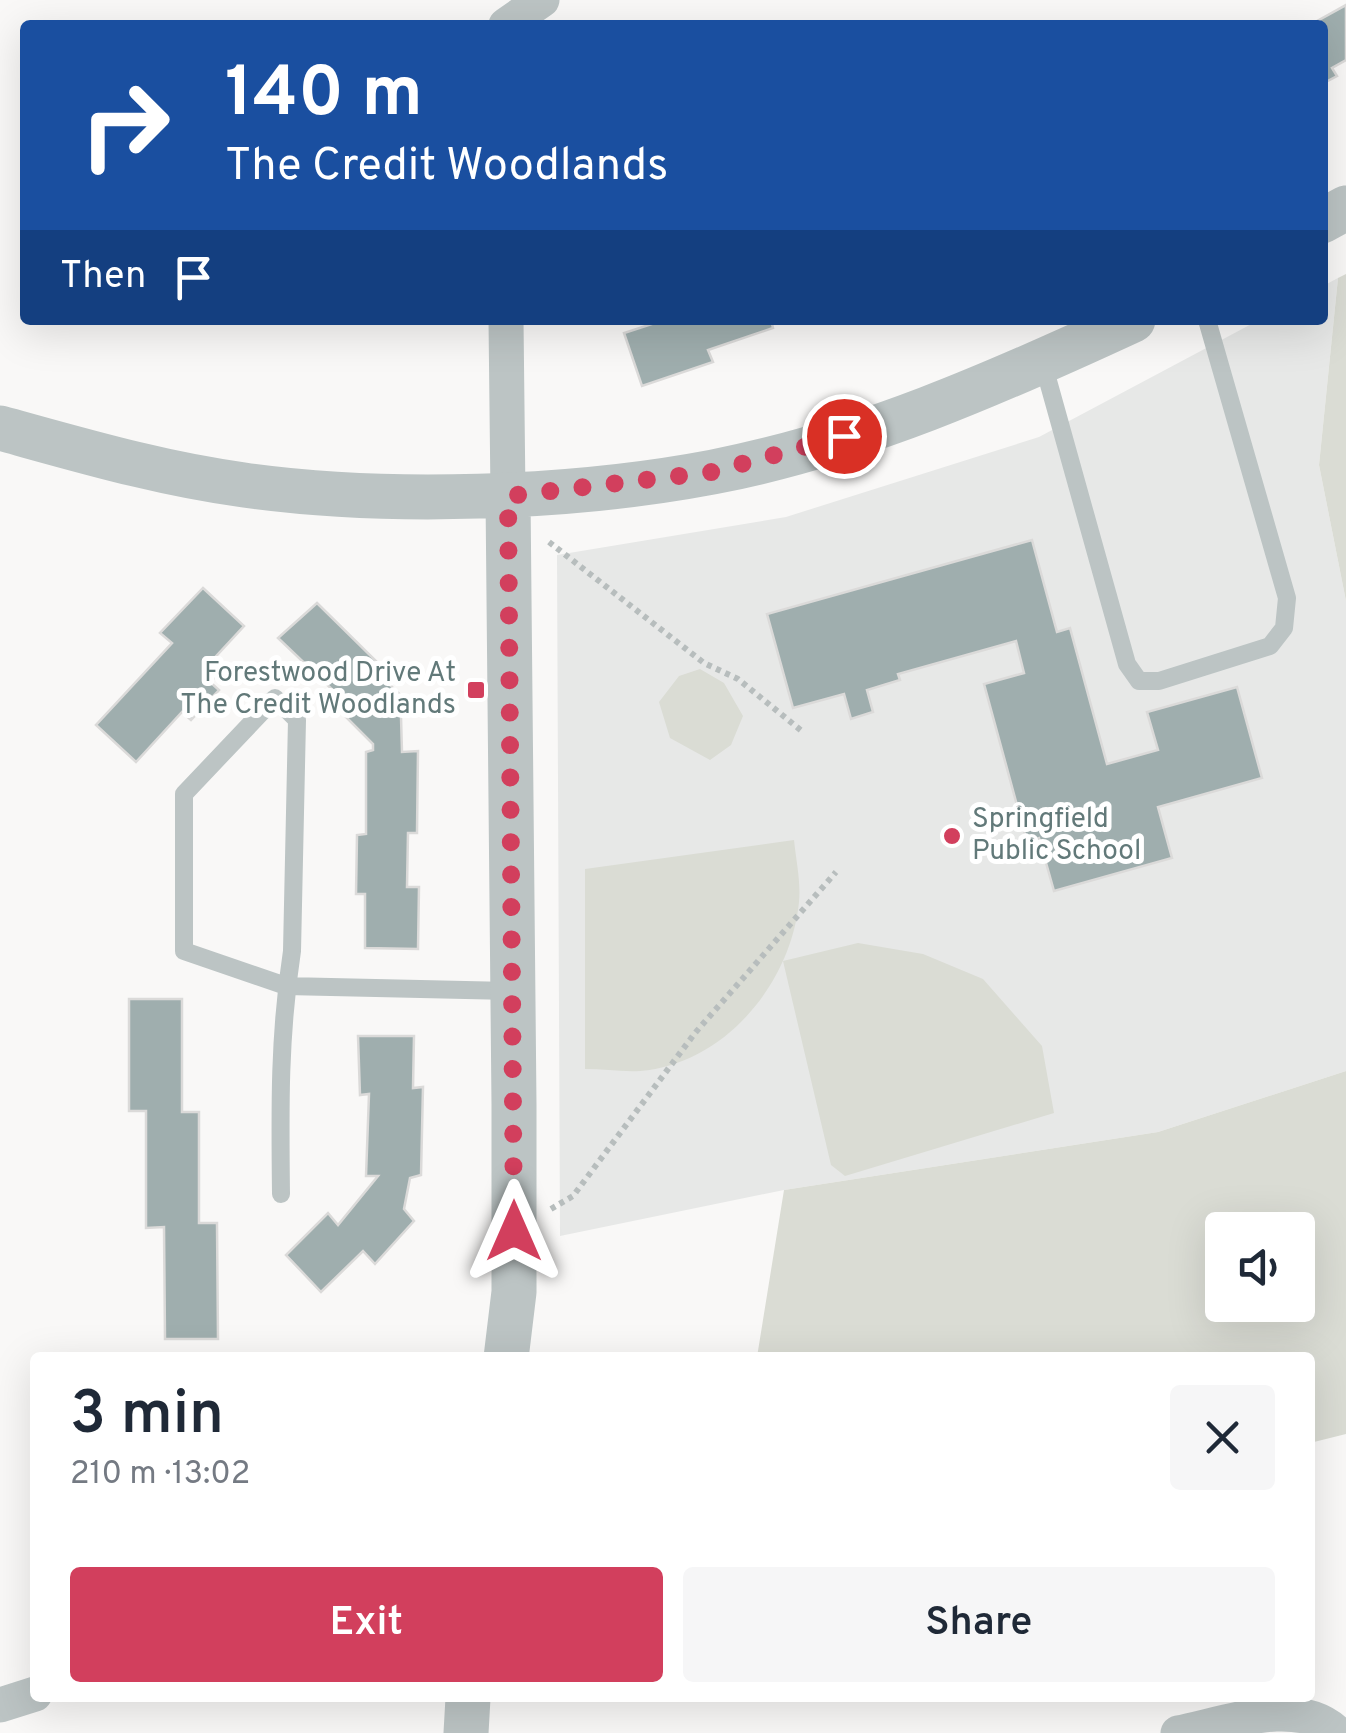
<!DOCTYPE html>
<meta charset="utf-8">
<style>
:root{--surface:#fff;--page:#f6f6f7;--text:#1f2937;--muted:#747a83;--accent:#d23f5d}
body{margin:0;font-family:Overpass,sans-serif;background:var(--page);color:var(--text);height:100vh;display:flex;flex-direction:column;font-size:38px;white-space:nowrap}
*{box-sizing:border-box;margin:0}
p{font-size:32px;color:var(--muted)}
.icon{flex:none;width:55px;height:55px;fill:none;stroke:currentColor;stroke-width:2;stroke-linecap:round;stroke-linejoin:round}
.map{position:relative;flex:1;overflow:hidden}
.side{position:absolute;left:30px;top:1352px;width:1285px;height:350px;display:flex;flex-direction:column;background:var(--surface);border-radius:10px;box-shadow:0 10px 40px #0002}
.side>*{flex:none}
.top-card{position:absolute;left:20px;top:20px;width:1308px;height:305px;border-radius:10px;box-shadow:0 10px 40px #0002;background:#1a4fa0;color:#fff;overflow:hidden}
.tools{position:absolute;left:1205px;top:1212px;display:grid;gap:20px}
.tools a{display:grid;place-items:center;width:110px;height:110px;border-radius:10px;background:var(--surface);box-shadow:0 10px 40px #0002;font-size:50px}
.pin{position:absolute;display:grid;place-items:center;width:85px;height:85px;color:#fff;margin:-42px;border:5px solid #fff;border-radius:50%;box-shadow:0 2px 10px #0007}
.me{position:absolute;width:110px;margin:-55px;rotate:0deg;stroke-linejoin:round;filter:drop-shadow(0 0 8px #0008)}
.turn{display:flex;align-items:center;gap:35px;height:210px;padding:0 40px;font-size:45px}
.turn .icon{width:130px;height:130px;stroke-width:2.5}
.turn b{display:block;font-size:70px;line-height:85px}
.then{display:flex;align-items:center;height:95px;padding:0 40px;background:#0003;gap:20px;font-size:38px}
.round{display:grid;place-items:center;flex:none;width:105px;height:105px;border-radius:10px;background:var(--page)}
.summary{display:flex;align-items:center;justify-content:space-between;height:170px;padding:0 40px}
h1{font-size:60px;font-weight:600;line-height:75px}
.button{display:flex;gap:20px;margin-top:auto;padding:20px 40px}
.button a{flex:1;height:115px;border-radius:10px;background:var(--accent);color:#fff;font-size:40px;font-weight:600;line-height:115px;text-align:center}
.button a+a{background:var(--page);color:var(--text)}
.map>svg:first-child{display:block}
.built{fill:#e7e8e7}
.green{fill:#dadcd4;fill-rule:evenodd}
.building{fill:#9faeae;stroke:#dbdad9;stroke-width:2.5}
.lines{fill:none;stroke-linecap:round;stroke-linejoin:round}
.path{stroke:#b7bdbd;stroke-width:6;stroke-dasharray:5 5;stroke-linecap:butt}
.service{stroke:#bcc4c4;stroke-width:18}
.minor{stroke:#bcc4c4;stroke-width:35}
.tertiary{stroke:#bcc4c4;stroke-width:45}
.route{stroke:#d23f5d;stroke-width:18;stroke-dasharray:0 32.4}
.poi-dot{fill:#d23f5d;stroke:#fff;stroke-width:4}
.labels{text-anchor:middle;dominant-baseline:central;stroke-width:10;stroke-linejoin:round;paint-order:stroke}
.poi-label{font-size:28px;fill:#627979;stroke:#fff;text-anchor:end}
</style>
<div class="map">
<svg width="1346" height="1733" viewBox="0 0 1346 1733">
<rect width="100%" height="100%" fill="#f9f8f7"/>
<path class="built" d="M 1338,278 L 1319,465 L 1346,601 L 1346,1071 L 1158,1132 L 784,1190 L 560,1236 L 557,555 L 786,517 L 1039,437 L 1259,320 L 1322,320 L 1323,286 Z"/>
<path class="green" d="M 1346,274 L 1346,601 L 1319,465 L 1338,278 Z
M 700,669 L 724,683 L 743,716 L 731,745 L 710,760 L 670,738 L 659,702 L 679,676 Z
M 794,840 C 796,860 801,882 799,902 C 791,983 725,1064 640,1071 C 622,1072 603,1069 585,1069 L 585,869 Z
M 858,943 L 923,954 L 983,979 L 1042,1046 L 1054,1113 L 845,1176 L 831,1165 L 783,961 Z
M 1346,1071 L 1346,1434 L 1310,1443 L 1310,1358 L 757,1357 L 784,1190 L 1158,1132 ZM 1222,1230 L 1298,1230 L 1298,1305 L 1222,1305 Z"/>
<path class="building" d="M 1346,5 L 1346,60 L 1332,68 L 1337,76 L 1322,84 L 1322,25 L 1310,25 Z
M 664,320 L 771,320 L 773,328 L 708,350 L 713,362 L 642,386 L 624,333 Z
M 1032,540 L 1057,632 L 1070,628 L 1107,764 L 1158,750 L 1147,712 L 1237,687 L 1262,778 L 1158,807 L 1172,858 L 1054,891 L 1039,838 L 1027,842 L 984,684 L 1024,673 L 1016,641 L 898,674 L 900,680 L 867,690 L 873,712 L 851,719 L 844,694 L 793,708 L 767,614 Z
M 203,588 L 244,626 L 208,665 L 218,674 L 210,682 L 219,690 L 191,720 L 182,712 L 136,762 L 96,725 L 172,643 L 160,633 Z
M 317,603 L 376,661 L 371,667 L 412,706 L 401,717 L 402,752 L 418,751 L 417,833 L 408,833 L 407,887 L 419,887 L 418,949 L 365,948 L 365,894 L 356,894 L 357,835 L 366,834 L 366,752 L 373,750 L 373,744 L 331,702 L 338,695 L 278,638 Z
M 129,999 L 182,999 L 182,1112 L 199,1112 L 199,1223 L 217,1223 L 218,1339 L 165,1339 L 164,1227 L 146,1228 L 146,1111 L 129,1111 Z
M 358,1036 L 414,1036 L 413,1088 L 423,1087 L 421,1175 L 410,1178 L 404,1209 L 414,1221 L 375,1264 L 363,1251 L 321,1292 L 286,1255 L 328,1213 L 338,1225 L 378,1176 L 366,1176 L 369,1094 L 360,1095 Z"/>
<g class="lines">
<path class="path" d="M 549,542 L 704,663 L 738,679 L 803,732
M 551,1209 L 573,1196 L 695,1033 L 836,872"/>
<path class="service" d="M 1043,363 L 1127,664 L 1139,681 L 1159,681 L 1270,646 L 1284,628 L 1287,598 L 1207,320
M 281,1194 C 280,1109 279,1036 292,951 L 297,720 L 275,698 L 184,794 L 184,951 L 286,986 L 511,991"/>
<path class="minor" d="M 506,25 L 542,0
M 506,320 L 508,496
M 0,1705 L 35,1694
M 1178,1733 C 1224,1724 1299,1695 1337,1733"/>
<path class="tertiary" d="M 1322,221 L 1346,208
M 0,428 C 80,450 161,474 244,485 C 386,505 571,499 713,472 C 859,444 999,382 1133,320
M 506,1358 L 514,1292 L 514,1105 L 508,496
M 466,1733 L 468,1698"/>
</g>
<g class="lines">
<path class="route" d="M 514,1231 L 508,496 L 712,472 L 844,436"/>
</g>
<g class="poi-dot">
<rect x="466" y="680" width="20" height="20" rx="5"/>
<circle cx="952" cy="836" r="10"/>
</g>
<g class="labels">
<g class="poi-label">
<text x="456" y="674">Forestwood Drive At<tspan x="456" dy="32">The Credit Woodlands</tspan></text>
<text x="972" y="820" text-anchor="start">Springfield<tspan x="972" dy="32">Public School</tspan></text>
</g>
</g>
</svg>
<div class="tools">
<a><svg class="icon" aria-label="sound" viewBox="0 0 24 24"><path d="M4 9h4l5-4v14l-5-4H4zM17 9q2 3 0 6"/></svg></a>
</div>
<div class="pin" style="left:844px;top:436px;background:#d93025"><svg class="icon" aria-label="arrive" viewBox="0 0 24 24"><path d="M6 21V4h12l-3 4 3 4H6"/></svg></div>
<svg class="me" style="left:514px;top:1231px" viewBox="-20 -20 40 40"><path d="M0-17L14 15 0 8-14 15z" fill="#d23f5d" stroke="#fff" stroke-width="4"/></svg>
<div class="top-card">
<div class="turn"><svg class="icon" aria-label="right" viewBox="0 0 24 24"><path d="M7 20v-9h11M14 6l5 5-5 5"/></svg><div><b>140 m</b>The Credit Woodlands</div></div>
<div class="then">Then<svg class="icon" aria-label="arrive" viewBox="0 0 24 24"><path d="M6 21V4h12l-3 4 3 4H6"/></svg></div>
</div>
<section class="side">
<div class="summary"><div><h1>3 min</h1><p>210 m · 13:02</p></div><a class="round"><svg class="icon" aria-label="close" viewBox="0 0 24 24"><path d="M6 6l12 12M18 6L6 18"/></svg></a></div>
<div class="button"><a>Exit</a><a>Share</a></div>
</section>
</div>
